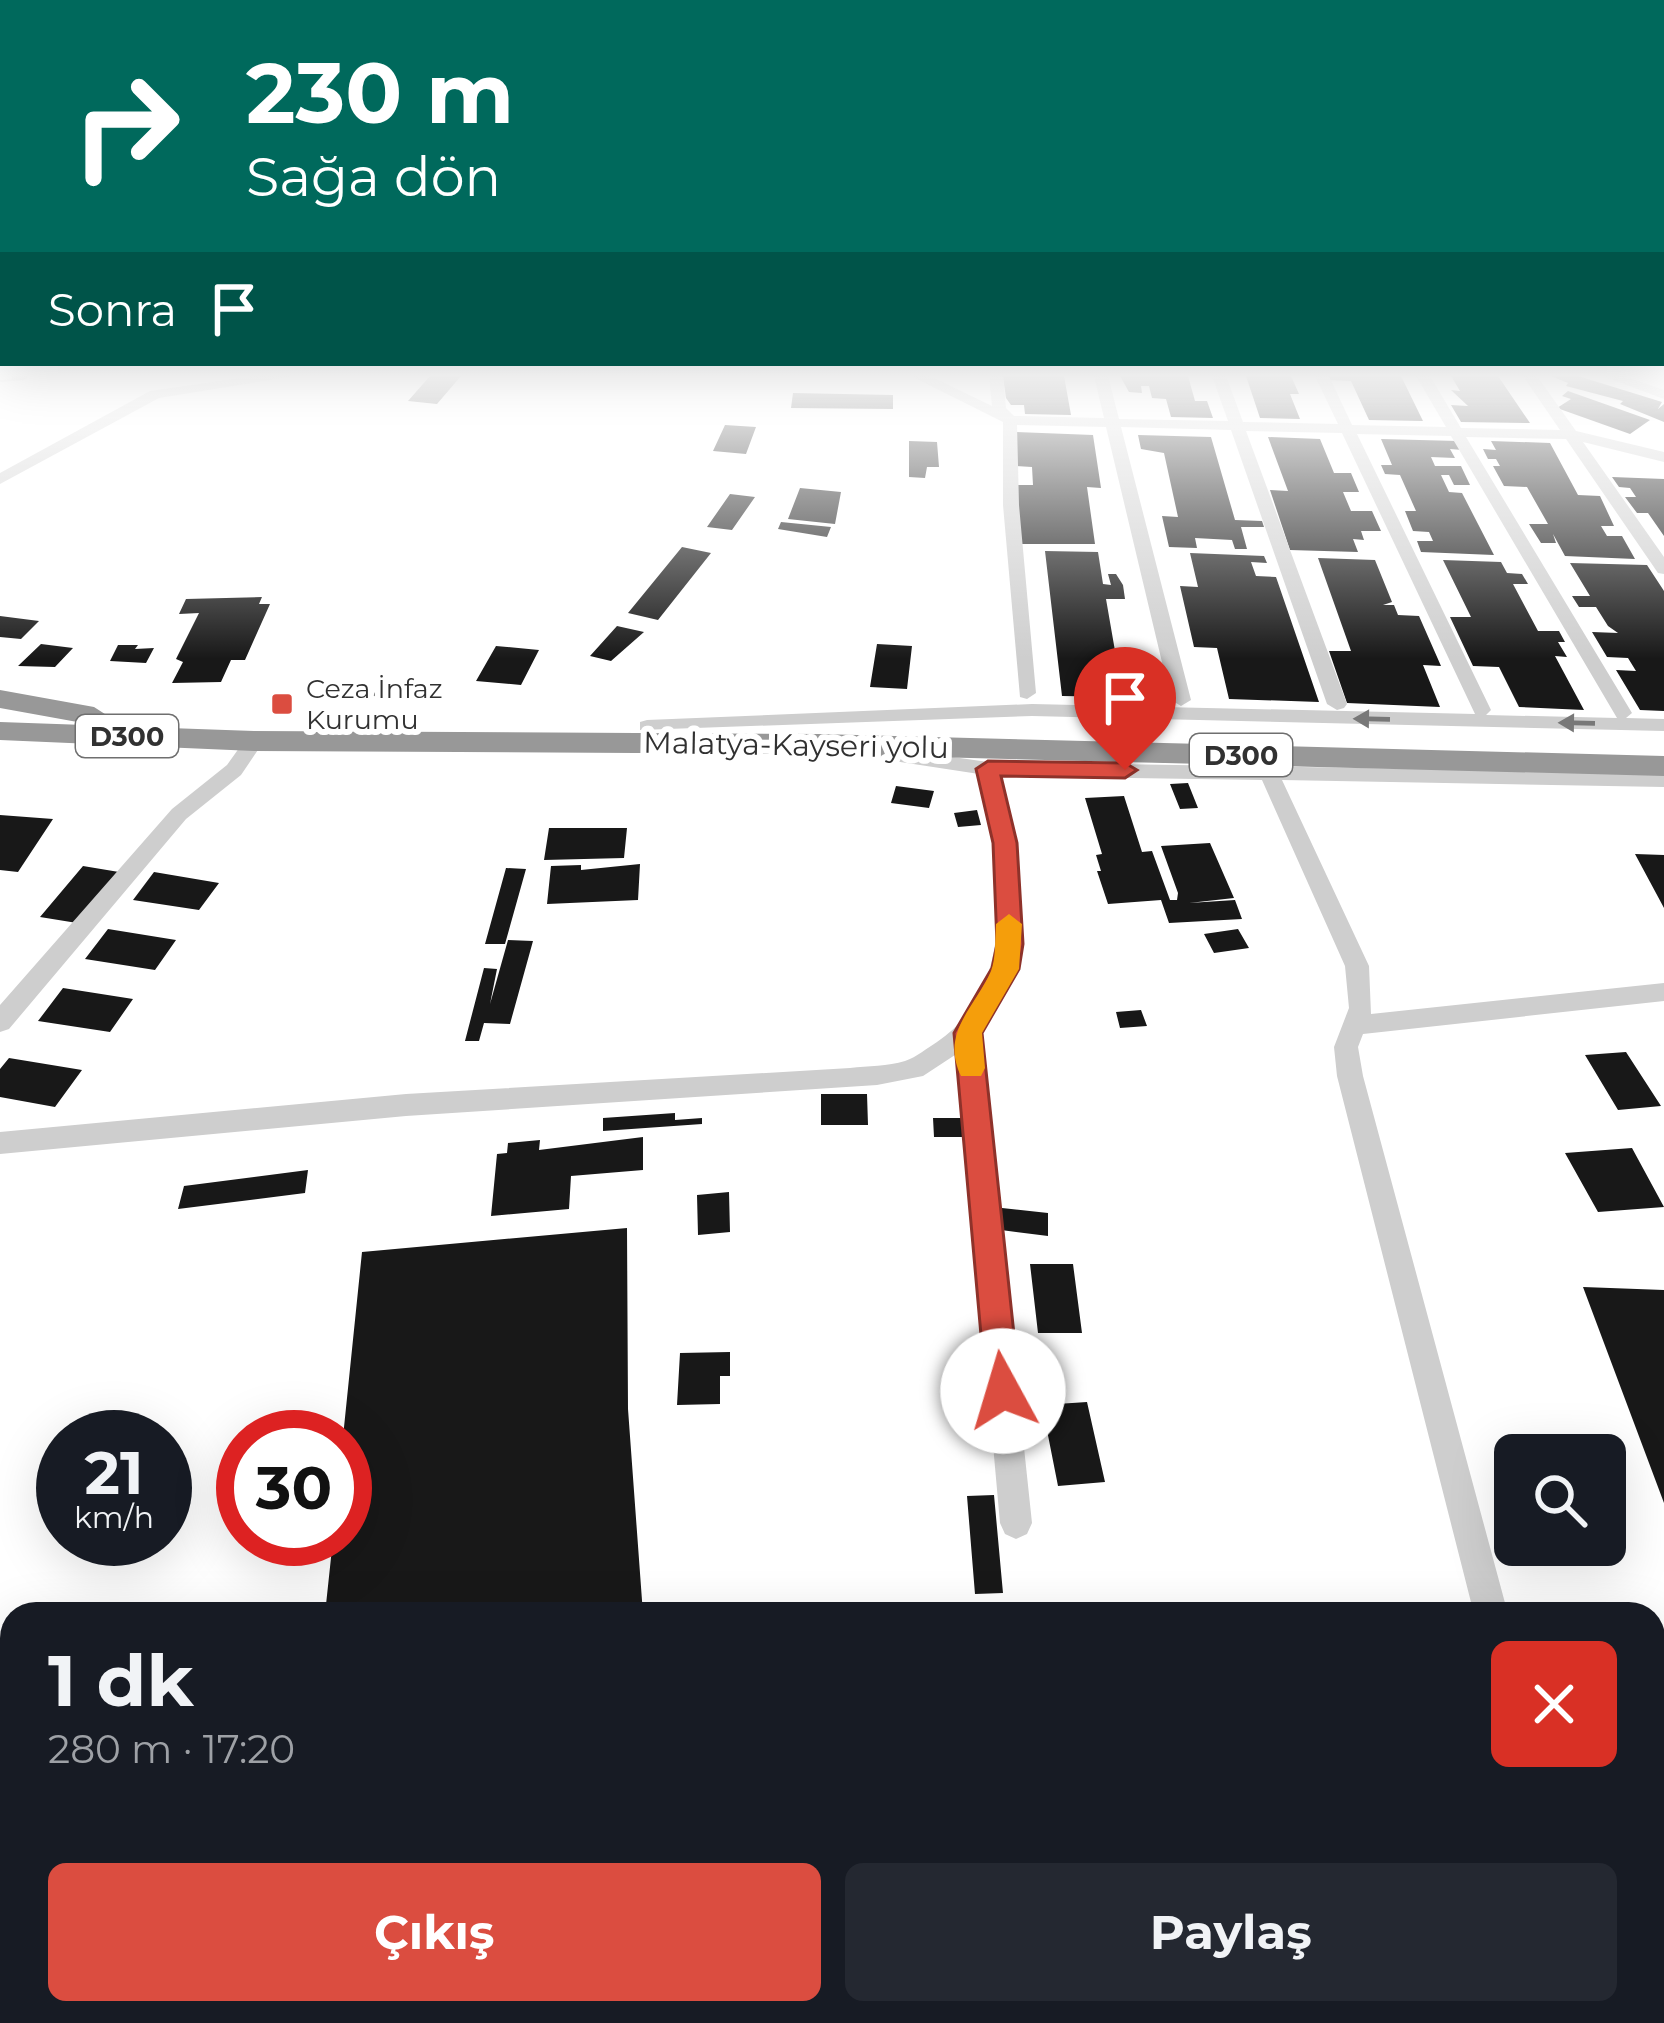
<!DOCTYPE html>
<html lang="tr">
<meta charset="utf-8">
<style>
:root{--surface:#171b24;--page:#242831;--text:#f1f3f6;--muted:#9ea1a6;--accent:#db4d40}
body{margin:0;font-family:Montserrat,sans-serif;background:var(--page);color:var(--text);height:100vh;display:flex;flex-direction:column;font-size:45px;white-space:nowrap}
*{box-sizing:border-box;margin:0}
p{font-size:39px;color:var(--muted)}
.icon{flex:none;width:66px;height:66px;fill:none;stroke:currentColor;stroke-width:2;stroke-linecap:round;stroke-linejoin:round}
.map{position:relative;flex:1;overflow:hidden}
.side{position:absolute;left:0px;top:1602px;width:1665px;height:423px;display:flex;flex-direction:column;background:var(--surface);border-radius:36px 36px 0 0;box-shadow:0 12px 48px #0002}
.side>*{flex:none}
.hud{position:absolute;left:0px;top:0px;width:1665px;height:366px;box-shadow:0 12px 48px #0002;background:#00695c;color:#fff;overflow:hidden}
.tools{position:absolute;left:1494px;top:1434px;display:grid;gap:24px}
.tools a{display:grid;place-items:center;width:132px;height:132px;border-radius:18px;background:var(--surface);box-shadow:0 12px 48px #0002;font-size:60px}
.speed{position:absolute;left:36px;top:1410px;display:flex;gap:24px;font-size:60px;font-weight:700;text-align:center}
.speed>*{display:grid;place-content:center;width:156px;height:156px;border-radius:50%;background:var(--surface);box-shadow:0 12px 48px #0002;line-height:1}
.speed small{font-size:30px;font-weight:400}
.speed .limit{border:18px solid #d22;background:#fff;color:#111}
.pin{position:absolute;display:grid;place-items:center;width:102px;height:102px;color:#fff;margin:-123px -51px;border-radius:50% 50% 50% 0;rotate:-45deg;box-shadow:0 0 12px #0007}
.pin .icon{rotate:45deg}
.me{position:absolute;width:132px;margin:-66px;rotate:354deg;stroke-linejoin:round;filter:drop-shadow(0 0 9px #0008)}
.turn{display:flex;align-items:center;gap:42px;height:252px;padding:0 48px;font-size:54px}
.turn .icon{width:156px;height:156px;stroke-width:2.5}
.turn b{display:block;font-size:84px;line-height:102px}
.then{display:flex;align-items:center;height:114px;padding:0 48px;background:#0003;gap:24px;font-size:45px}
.round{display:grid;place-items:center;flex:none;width:126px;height:126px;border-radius:18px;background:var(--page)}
.summary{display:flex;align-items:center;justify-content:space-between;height:204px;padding:0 48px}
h1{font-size:72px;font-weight:700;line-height:90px}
.action{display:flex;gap:24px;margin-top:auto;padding:24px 48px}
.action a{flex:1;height:138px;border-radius:18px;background:var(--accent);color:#fff;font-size:48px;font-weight:700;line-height:138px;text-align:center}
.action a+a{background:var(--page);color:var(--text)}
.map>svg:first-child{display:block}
.building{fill:#181818}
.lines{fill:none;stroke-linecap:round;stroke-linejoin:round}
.minor{fill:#cecece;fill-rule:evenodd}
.highway{fill:#989898;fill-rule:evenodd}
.rail-casing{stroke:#868686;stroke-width:8}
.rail{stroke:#fff;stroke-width:4.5;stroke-dasharray:12;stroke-linecap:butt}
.oneway{fill:#787878}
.route{fill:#db4d40;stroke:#8e322a;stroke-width:3}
.slow{fill:#f59e0b}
.poi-dot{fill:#db4d40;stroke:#fff;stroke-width:4.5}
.labels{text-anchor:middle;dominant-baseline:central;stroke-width:12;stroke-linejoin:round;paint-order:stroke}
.far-poi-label{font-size:27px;fill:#313131;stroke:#fff;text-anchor:start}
.shield{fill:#fff;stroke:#6f6f6f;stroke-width:3}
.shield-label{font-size:27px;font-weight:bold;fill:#313131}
.street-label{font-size:30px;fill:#313131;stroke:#fff}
</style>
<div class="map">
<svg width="1664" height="2023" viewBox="0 0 1664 2023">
<rect width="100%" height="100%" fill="#fff"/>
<path class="building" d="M 430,376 L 461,376 L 437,404 L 408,401 Z
M 1003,376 L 1064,376 L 1071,415 L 1025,414 L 1024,405 L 1011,405 L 1006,398 Z
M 1120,376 L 1188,376 L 1195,401 L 1207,401 L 1213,418 L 1171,417 L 1166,399 L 1152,398 L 1149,386 L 1141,386 L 1142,393 L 1129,392 Z
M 1246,376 L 1291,376 L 1299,394 L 1290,394 L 1300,419 L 1260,418 Z
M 1329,376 L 1401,376 L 1423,421 L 1369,420 L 1351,381 L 1329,380 Z
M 1451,376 L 1498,376 L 1530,423 L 1461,422 L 1451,405 L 1468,406 L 1451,390 L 1460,391 Z
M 1551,376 L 1578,376 L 1662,402 L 1658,409 L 1664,404 L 1664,422 L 1620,404 L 1623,401 L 1566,386 L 1568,383 Z
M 1568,391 L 1650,420 L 1630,434 L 1557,408 L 1571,399 L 1562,396 Z
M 793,393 L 893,395 L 893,409 L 791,408 Z
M 725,425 L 756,427 L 746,454 L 713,451 Z
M 1014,432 L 1093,435 L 1101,488 L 1087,487 L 1095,544 L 1020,544 L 1016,485 L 1033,485 L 1032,467 L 1016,466 Z
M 1138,435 L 1211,437 L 1235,520 L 1262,521 L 1264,527 L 1241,527 L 1247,549 L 1235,549 L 1232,540 L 1195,538 L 1197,548 L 1169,547 L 1162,516 L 1178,517 L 1164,453 L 1141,449 Z
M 1268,437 L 1320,439 L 1334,473 L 1351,473 L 1359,492 L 1343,492 L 1351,511 L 1372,511 L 1381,531 L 1361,531 L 1364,540 L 1353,539 L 1358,552 L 1290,550 L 1270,490 L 1288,491 Z
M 1381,439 L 1458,441 L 1463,450 L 1450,449 L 1455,458 L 1431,457 L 1435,466 L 1461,466 L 1470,485 L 1454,485 L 1449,475 L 1441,475 L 1449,492 L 1462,493 L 1494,555 L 1421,552 L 1417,541 L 1433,541 L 1429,532 L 1413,531 L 1405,511 L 1416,511 L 1400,475 L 1385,474 L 1381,465 L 1392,465 Z
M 909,441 L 937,442 L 939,467 L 927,467 L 925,478 L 909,477 Z
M 1491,441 L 1550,443 L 1578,495 L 1600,496 L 1614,526 L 1601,526 L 1607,536 L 1622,536 L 1635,559 L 1565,556 L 1553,534 L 1556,543 L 1541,543 L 1529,524 L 1548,524 L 1527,487 L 1504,486 L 1493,466 L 1500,466 L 1496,459 L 1488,459 L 1483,449 L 1496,450 Z
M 1612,477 L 1664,479 L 1664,536 L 1648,513 L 1637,513 L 1625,497 L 1636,497 L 1630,488 L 1619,487 Z
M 800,488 L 841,492 L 835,524 L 788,519 Z
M 730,494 L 755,497 L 732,530 L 707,527 Z
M 781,522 L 831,527 L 827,537 L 778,529 Z
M 682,547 L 711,553 L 658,620 L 628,613 Z
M 1045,551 L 1098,552 L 1103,584 L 1111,585 L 1108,574 L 1116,574 L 1123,585 L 1125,599 L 1106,599 L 1123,697 L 1062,696 Z
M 1190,553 L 1264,556 L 1267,563 L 1251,562 L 1256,576 L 1276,577 L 1319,702 L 1229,699 L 1217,648 L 1194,647 L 1180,586 L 1198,587 Z
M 1318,558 L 1375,560 L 1392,602 L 1383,605 L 1394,605 L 1398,615 L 1419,616 L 1441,666 L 1423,665 L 1440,707 L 1347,703 L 1329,651 L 1351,651 Z
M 1443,560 L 1501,562 L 1507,573 L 1522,574 L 1528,584 L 1513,584 L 1538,631 L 1559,631 L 1565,642 L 1558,642 L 1567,657 L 1555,656 L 1584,710 L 1519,707 L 1499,667 L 1473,666 L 1450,617 L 1471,617 Z
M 1570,563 L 1647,565 L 1664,591 L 1664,711 L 1640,710 L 1616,670 L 1636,671 L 1628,658 L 1607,657 L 1592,632 L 1618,633 L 1608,626 L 1596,607 L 1579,607 L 1572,596 L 1590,596 Z
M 262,597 L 259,604 L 270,604 L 245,660 L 231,660 L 221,682 L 172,683 L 183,662 L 176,659 L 199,613 L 179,614 L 186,599 Z
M 0,616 L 39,621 L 21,639 L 0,637 Z
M 617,626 L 644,632 L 611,661 L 590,656 Z
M 41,644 L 73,648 L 55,667 L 18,666 Z
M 877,644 L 912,646 L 907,689 L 870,687 Z
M 118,645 L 138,645 L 135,649 L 154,648 L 146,663 L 110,661 Z
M 496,646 L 539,650 L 521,685 L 476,681 Z
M 380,682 L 432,685 L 426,699 L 373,696 Z
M 1188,783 L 1198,808 L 1180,809 L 1170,784 Z
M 896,786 L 934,791 L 929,808 L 891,803 Z
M 1124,796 L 1142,852 L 1152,851 L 1170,900 L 1177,900 L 1178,893 L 1161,846 L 1210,843 L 1234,898 L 1189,903 L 1235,900 L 1242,919 L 1169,923 L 1161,900 L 1108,904 L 1097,871 L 1101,871 L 1096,855 L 1102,854 L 1085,798 Z
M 977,810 L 981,825 L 958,827 L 954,813 Z
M 0,815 L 53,819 L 18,872 L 0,870 Z
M 549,828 L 627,828 L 624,858 L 544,860 Z
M 1635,854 L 1664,855 L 1664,908 Z
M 640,864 L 638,900 L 547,904 L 551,866 L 581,865 L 581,870 Z
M 83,866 L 119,872 L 77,923 L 40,917 Z
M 506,868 L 526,869 L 505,944 L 485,944 Z
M 154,872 L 219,883 L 199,910 L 133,900 Z
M 108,929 L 176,940 L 155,970 L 85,959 Z
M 1238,929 L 1249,948 L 1214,953 L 1204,934 Z
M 508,940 L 533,941 L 510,1024 L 484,1023 L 479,1041 L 465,1041 L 484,968 L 497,969 L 490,1004 Z
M 63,988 L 133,999 L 110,1032 L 38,1021 Z
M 1141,1010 L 1147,1026 L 1120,1028 L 1116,1012 Z
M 1626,1052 L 1661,1106 L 1618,1110 L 1585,1055 Z
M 9,1058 L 82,1070 L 55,1107 L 0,1097 L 0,1069 Z
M 821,1094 L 867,1094 L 868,1125 L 821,1125 Z
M 675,1113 L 675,1120 L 702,1118 L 702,1124 L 603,1131 L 603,1118 Z
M 933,1118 L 961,1118 L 963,1137 L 934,1137 Z
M 643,1137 L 643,1170 L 571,1176 L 569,1209 L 491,1216 L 497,1154 L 507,1153 L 508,1143 L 540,1140 L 539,1150 Z
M 1632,1148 L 1664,1207 L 1598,1212 L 1565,1153 Z
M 308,1170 L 305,1193 L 178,1209 L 184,1186 Z
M 729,1192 L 730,1232 L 698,1235 L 697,1195 Z
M 1002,1208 L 1048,1213 L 1048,1236 L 1001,1230 Z
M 627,1228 L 628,1409 L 643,1614 L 325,1614 L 333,1539 L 345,1539 L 343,1437 L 362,1252 Z
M 1030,1264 L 1073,1264 L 1082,1333 L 1038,1333 Z
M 1583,1287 L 1664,1290 L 1664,1503 Z
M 730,1352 L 730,1376 L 720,1376 L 720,1404 L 677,1405 L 680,1353 Z
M 1087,1402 L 1105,1482 L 1058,1486 L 1042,1405 Z
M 994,1495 L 1003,1593 L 975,1594 L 967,1496 Z
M 295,2013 L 410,2013 L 409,2023 L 294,2023 Z
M 475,2013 L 551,2013 L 551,2023 L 474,2023 Z"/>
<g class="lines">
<path class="minor" d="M 254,376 L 294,376 L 159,398 L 0,484 L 0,473 L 150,391 Z
M 911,376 L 930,376 L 992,406 L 989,376 L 1003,376 L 1006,408 L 1014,416 L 1104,418 L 1094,376 L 1108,376 L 1119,419 L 1228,421 L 1212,376 L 1226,376 L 1243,422 L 1338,424 L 1315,376 L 1329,376 L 1352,425 L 1446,427 L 1416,376 L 1430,376 L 1461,428 L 1560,430 L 1523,376 L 1537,376 L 1576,431 L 1664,452 L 1664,462 L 1583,442 L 1664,557 L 1664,574 L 1658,573 L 1566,439 L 1466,437 L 1632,713 L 1626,718 L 1664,719 L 1664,731 L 1032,716 L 640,730 L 640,722 L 647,720 L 1032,704 L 1475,714 L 1342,433 L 1246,431 L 1347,704 L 1344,708 L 1337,710 L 1327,704 L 1231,430 L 1121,427 L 1191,700 L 1181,706 L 1171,700 L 1106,427 L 1017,425 L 1019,505 L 1036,693 L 1027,699 L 1020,697 L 1003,505 L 1003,422 ZM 1357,434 L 1451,436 L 1617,718 L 1486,715 L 1491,710 Z
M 1603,376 L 1624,376 L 1664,390 L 1664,399 Z
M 254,735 L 264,741 L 241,775 L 186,819 L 9,1029 L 0,1032 L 0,1005 L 172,809 L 227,765 L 247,737 Z
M 868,745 L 988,762 L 1664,773 L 1664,787 L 1282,780 L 1369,966 L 1371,1014 L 1664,983 L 1664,1001 L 1363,1034 L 1358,1047 L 1363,1076 L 1508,1614 L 1474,1614 L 1337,1076 L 1334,1047 L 1349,1008 L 1345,966 L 1262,780 L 1000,776 C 1019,861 1040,958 980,1032 L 1032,1523 L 1027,1534 L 1016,1539 L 1005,1534 L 1000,1523 L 958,1053 L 923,1076 L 877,1085 L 406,1116 L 0,1154 L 0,1132 L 406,1094 L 850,1068 C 868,1066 888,1066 905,1061 C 917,1057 927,1048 937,1042 C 1024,983 997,861 979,774 L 861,756 L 858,751 Z
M 1653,1881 L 1664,1881 L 1664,1919 L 1653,1919 Z
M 1581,2013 L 1621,2013 L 1624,2023 L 1584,2023 Z"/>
<path class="highway" d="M 0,690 L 94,707 L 108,716 L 94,725 L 0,708 Z
M 0,722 L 254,731 L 819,734 L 1664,756 L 1664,776 L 819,754 L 254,751 L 0,740 Z"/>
<defs>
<path id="rail" d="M 0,378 L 23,376"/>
</defs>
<use href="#rail" class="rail-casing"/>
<use href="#rail" class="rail"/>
</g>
<defs><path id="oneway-solid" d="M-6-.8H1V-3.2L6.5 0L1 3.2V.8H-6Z" transform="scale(3)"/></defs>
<g class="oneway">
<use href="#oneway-solid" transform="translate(1372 719) rotate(-179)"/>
<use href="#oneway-solid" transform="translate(1577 723) rotate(-179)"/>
</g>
<linearGradient id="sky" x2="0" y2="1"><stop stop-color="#9dc4e9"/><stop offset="0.57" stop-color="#fff"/><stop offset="1" stop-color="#fff" stop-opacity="0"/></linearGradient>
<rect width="1664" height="659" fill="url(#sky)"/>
<path class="route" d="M 988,761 L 1125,763 L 1137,770 L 1125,778 L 1001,776 L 1017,843 L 1023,944 L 1019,969 L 982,1033 L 1020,1391 L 1015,1403 L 1003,1408 L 991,1403 L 986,1391 L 954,1033 L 992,968 L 997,944 L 993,843 L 976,769 Z"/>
<path class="slow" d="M 1009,914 L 1022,924 L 1019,969 L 982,1033 L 985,1068 L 981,1076 L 961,1076 C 940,1032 975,1008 991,971 C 996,958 995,938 996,924 Z"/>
<rect class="poi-dot" x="270" y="692" width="24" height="24" rx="6"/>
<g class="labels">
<g class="far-poi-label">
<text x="306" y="688">Ceza İnfaz<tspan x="306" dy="31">Kurumu</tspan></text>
</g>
<g class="shield">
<rect x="76" y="715" width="102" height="42" rx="9"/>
<rect x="1190" y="734" width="102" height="42" rx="9"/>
</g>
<g class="shield-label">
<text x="127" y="736">D300</text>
<text x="1241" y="755">D300</text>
</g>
<g class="street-label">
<text transform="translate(796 745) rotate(1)">Malatya-Kayseri yolu</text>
</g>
</g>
</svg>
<div class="tools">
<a><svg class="icon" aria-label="search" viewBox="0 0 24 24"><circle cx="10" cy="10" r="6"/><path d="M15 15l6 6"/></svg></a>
</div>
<div class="speed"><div>21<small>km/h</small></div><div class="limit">30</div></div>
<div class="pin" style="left:1125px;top:770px;background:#d93025"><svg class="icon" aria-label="arrive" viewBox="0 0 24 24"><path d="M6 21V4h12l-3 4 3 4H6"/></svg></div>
<svg class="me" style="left:1003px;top:1391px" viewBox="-20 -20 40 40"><circle r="19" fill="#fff"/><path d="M0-13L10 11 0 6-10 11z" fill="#db4d40"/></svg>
<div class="hud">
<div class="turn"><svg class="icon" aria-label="right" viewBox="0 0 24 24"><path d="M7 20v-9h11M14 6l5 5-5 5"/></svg><div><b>230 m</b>Sağa dön</div></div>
<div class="then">Sonra<svg class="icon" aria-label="arrive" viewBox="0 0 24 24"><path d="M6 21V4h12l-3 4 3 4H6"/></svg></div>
</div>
<section class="side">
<div class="summary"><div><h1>1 dk</h1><p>280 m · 17:20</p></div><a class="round" style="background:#d93025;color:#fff"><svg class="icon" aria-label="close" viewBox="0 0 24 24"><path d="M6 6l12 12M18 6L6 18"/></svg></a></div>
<div class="action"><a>Çıkış</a><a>Paylaş</a></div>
</section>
</div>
